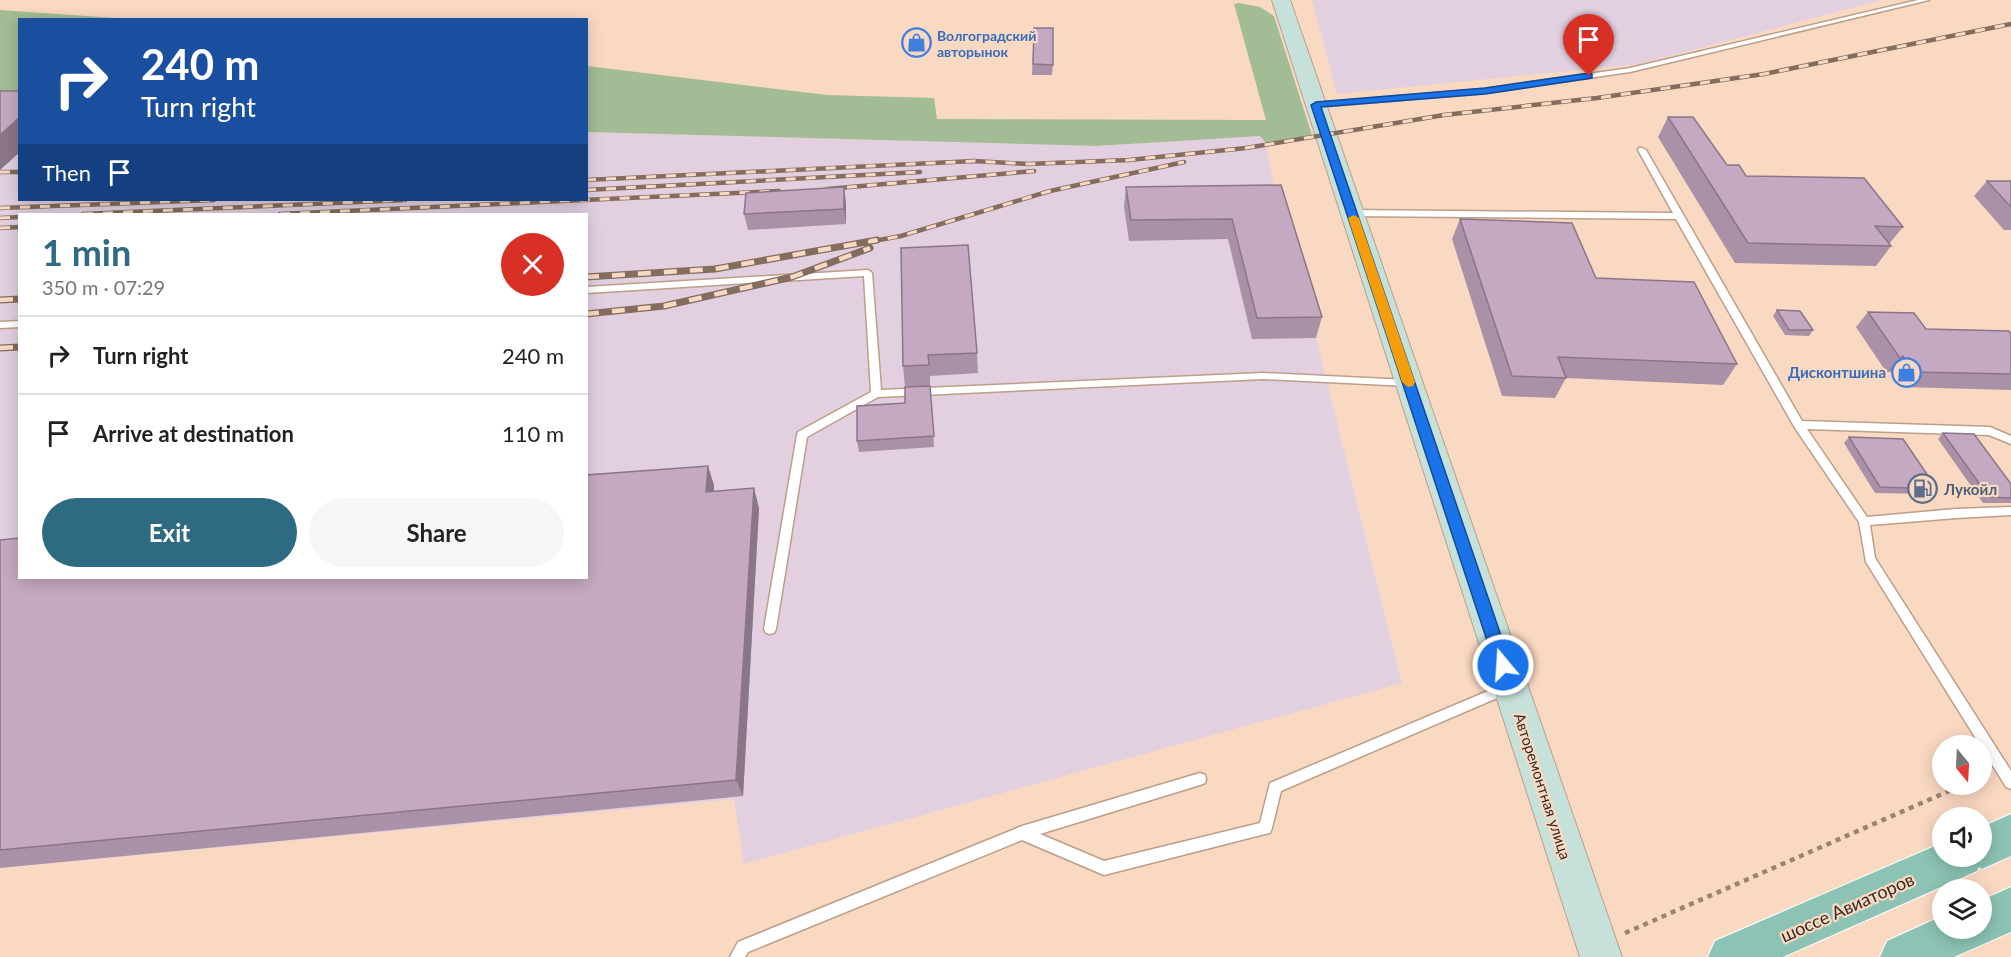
<!DOCTYPE html>
<meta charset="utf-8">
<style>
:root{--surface:#fff;--page:#f6f6f6;--text:#222;--muted:#767676;--line:#e0e0e0;--accent:#2e6a82}
body{margin:0;font-family:Lato,sans-serif;background:var(--page);color:var(--text);height:100vh;display:flex;flex-direction:column;font-size:22px;white-space:nowrap}
*{box-sizing:border-box;margin:0}
p{font-size:20px;color:var(--muted)}
.icon{flex:none;width:33px;height:33px;fill:none;stroke:currentColor;stroke-width:2;stroke-linecap:round;stroke-linejoin:round}
.map{position:relative;flex:1;overflow:hidden}
.side{position:absolute;left:18px;top:213px;width:570px;height:366px;display:flex;flex-direction:column;background:var(--surface);border-radius:0px;box-shadow:0 3px 15px #0003}
.side>*{flex:none}
.hud{position:absolute;left:18px;top:18px;width:570px;height:183px;border-radius:0px;box-shadow:0 3px 15px #0003;background:#1a4fa0;color:#fff;overflow:hidden}
.needle{width:39px;rotate:162deg}
.controls{position:absolute;left:1932px;top:735px;display:grid;gap:12px}
.controls a{display:grid;place-items:center;width:60px;height:60px;border-radius:50%;background:var(--surface);box-shadow:0 3px 15px #0003;font-size:30px}
.pin{position:absolute;display:grid;place-items:center;width:51px;height:51px;color:#fff;margin:-62px -26px;border-radius:50% 50% 50% 0;rotate:-45deg;box-shadow:0 0 6px #0007}
.pin .icon{rotate:45deg}
.me{position:absolute;width:66px;margin:-33px;rotate:342deg;stroke-linejoin:round;filter:drop-shadow(0 0 4px #0008)}
.turn{display:flex;align-items:center;gap:21px;height:126px;padding:0 24px;font-size:27px}
.turn .icon{width:78px;height:78px;stroke-width:2.5}
.turn b{display:block;font-size:42px;line-height:51px}
.then{display:flex;align-items:center;height:57px;padding:0 24px;background:#0003;gap:12px;font-size:22px}
.round{display:grid;place-items:center;flex:none;width:63px;height:63px;border-radius:32px;background:var(--page)}
.head{display:flex;align-items:center;justify-content:space-between;height:102px;padding:0 24px}
h1{font-size:36px;font-weight:700;line-height:45px;color:var(--accent)}
.primary-button{display:flex;gap:12px;margin-top:auto;padding:12px 24px}
.primary-button a{flex:1;height:69px;border-radius:36px;background:var(--accent);color:#fff;font-size:24px;font-weight:700;line-height:69px;text-align:center}
.primary-button a+a{background:var(--page);color:var(--text)}
ul{padding:0;list-style:none}
li{display:flex;align-items:center;gap:18px;height:78px;padding:0 24px;border-top:2px solid var(--line)}
li div{flex:1}
li b{display:block;font-size:22px}
li em{font-style:normal}
.map>svg:first-child{display:block}
.industrial{fill:#e2d0e1;fill-rule:evenodd}
.green{fill:#a2bc95}
.lines{fill:none;stroke-linecap:round;stroke-linejoin:round}
.lane-casing{stroke:#bd9e88;stroke-width:3}
.secondary-casing{stroke:#bd9e88;stroke-width:2}
.primary-casing{stroke:#fff;stroke-width:2}
.path{stroke:#9a8373;stroke-width:4.5;stroke-dasharray:5 5;stroke-linecap:butt}
.lane{fill:#fff;fill-rule:evenodd}
.secondary{fill:#c6e1da;fill-rule:evenodd}
.primary{fill:#8cc3b4;fill-rule:evenodd}
.rail-far1-casing{stroke:#826d5f;stroke-width:4.5}
.rail-casing{stroke:#826d5f;stroke-width:7}
.rail-far1{stroke:#fad9c2;stroke-width:3;stroke-dasharray:10;stroke-linecap:butt}
.rail{stroke:#fad9c2;stroke-width:4.5;stroke-dasharray:13;stroke-linecap:butt}
.wall{fill:#a991a7}
.shaded-wall{fill:#8a7688}
.building{fill:#c5a9c2;stroke:#8a7688;stroke-width:1.5}
.route{fill:#1a73e8;stroke:#114b97;stroke-width:1.5}
.slow{fill:#f59e0b}
.labels{text-anchor:middle;dominant-baseline:central;stroke-width:4.5;stroke-linejoin:round;paint-order:stroke}
.far-shop-label{font-size:14px;font-weight:bold;fill:#366cbe;stroke:#fad9c2;text-anchor:start}
.shop-label{font-size:15px;font-weight:bold;fill:#366cbe;stroke:#fad9c2;text-anchor:end}
.service-label{font-size:15px;font-weight:bold;fill:#4e5e75;stroke:#fad9c2;text-anchor:start}
.street-label{font-size:15px;fill:#382b22;stroke:#fad9c2}
.near-street-label{font-size:18px;fill:#382b22;stroke:#fad9c2}
</style>
<div class="map">
<svg width="2011" height="957" viewBox="0 0 2011 957">
<rect width="100%" height="100%" fill="#fad9c2"/>
<path class="industrial" d="M 1312,0 L 1882,0 L 1640,64 L 1337,94 Z
M 0,106 L 19,106 L 20,200 L 586,200 L 587,132 L 1096,146 L 1261,136 L 1266,143 L 1277,205 L 1316,338 L 1402,683 L 744,864 L 734,799 L 0,868 ZM 20,214 L 586,214 L 586,578 L 20,578 Z"/>
<path class="green" d="M 1239,3 L 1260,7 L 1274,16 L 1312,135 L 1266,143 L 1260,136 L 1096,146 L 587,132 L 587,66 L 827,95 L 934,98 L 937,119 L 1266,120 L 1234,4 Z
M 0,10 L 130,19 L 20,20 L 19,106 L 0,106 Z"/>
<g class="lines">
<defs>
<path id="lane" d="M 1918,0 L 1929,0 L 1630,72 L 1485,93 L 1316,107 L 1312,105 L 1316,103 L 1485,89 L 1630,68 Z
M 1639,148 L 1642,148 L 1646,150 L 1802,421 L 1990,427 L 2011,436 L 2011,444 L 1989,435 L 1807,429 L 1867,517 L 1956,509 L 2011,507 L 2011,515 L 1956,518 L 1870,525 L 1875,558 L 2011,771 L 2011,789 L 2006,787 L 1866,562 L 1859,522 L 1795,428 L 1676,219 L 1352,216 L 1348,213 L 1352,210 L 1673,213 L 1638,150 Z
M 868,270 L 872,273 L 881,390 L 1263,373 L 1408,380 L 1413,383 L 1408,386 L 1263,379 L 878,397 L 807,437 L 776,629 L 774,633 L 770,634 L 766,633 L 764,629 L 797,435 L 798,432 L 871,392 L 864,276 L 586,293 L 586,287 Z
M 20,321 L 20,327 L 0,328 L 0,322 Z
M 1507,683 L 1511,684 L 1513,688 L 1511,692 L 1281,791 L 1272,828 L 1270,833 L 1265,834 L 1104,875 L 1022,840 L 748,952 L 745,957 L 730,957 L 738,942 L 1022,826 L 1200,773 L 1205,775 L 1206,779 L 1205,783 L 1200,785 L 1040,834 L 1104,861 L 1260,823 L 1270,783 Z"/>
<path id="secondary" d="M 1272,0 L 1290,0 L 1622,957 L 1580,957 Z"/>
<path id="primary" d="M 2011,814 L 2011,856 L 1982,869 L 1979,867 L 1977,871 L 1783,957 L 1708,957 L 1715,941 L 1942,843 L 1942,856 L 1982,856 L 1982,827 Z
M 2011,887 L 2011,932 L 1954,957 L 1880,957 L 1887,941 L 1942,916 L 1942,928 L 1982,928 L 1982,900 Z"/>
</defs>
<use href="#lane" class="lane-casing"/>
<use href="#secondary" class="secondary-casing"/>
<use href="#primary" class="primary-casing"/>
<path class="path" d="M 1625,933 L 1965,784"/>
<use href="#lane" class="lane"/>
<use href="#secondary" class="secondary"/>
<use href="#primary" class="primary"/>
<defs>
<path id="rail-far1" d="M 0,172 L 20,172
M 586,180 L 974,161 L 1028,164 L 1129,160 L 1246,148 L 1444,115 L 1597,98 L 1764,74 L 2011,24
M 827,189 L 1034,171
M 586,190 L 920,172
M 0,208 L 214,200
M 83,214 L 405,200
M 280,214 L 779,191
M 0,218 L 20,217
M 0,228 L 20,227
M 868,242 L 901,236 L 1050,191 L 1184,162"/>
<path id="rail" d="M 586,277 L 715,269 L 877,240
M 0,300 L 20,299
M 586,314 L 664,306 L 792,277 L 870,248
M 0,348 L 20,347"/>
</defs>
<use href="#rail-far1" class="rail-far1-casing"/>
<use href="#rail" class="rail-casing"/>
<use href="#rail-far1" class="rail-far1"/>
<use href="#rail" class="rail"/>
</g>
<path class="wall" d="M 1034,28 L 1053,65 L 1052,75 L 1032,75 Z
M 1668,117 L 1727,165 L 1746,176 L 1903,227 L 1889,244 L 1891,246 L 1876,266 L 1735,263 L 1658,137 Z
M 1987,181 L 2011,181 L 2011,230 L 2004,230 L 1974,196 Z
M 1281,185 L 1322,317 L 1316,338 L 1252,339 L 1228,239 L 1129,241 L 1124,207 L 1126,187 Z
M 846,203 L 846,224 L 748,230 L 744,214 Z
M 1460,219 L 1596,278 L 1737,364 L 1723,385 L 1566,378 L 1555,398 L 1502,396 L 1452,239 Z
M 901,248 L 977,353 L 978,373 L 930,376 L 930,386 L 905,387 L 903,366 Z
M 1777,310 L 1813,330 L 1809,336 L 1785,335 L 1773,316 Z
M 1868,312 L 1926,329 L 2011,334 L 2011,390 L 1901,387 L 1890,371 L 1887,373 L 1856,327 Z
M 930,386 L 934,447 L 859,452 L 857,441 L 905,403 Z
M 1943,433 L 2011,484 L 2011,503 L 1983,503 L 1938,439 Z
M 1849,437 L 1937,489 L 1931,494 L 1875,493 L 1844,443 Z
M 714,485 L 714,491 L 759,508 L 743,796 L 0,868 L 0,540 Z"/>
<path class="shaded-wall" d="M 20,117 L 20,152 L 0,170 L 0,135 Z
M 844,187 L 846,203 L 846,224 L 844,209 Z
M 1903,356 L 1890,371 L 1887,373 L 1900,358 Z
M 708,466 L 714,485 L 712,511 L 706,492 Z
M 754,488 L 759,508 L 743,796 L 736,780 Z"/>
<path class="building" d="M 1034,28 L 1053,28 L 1053,65 L 1033,64 Z
M 0,91 L 20,91 L 20,117 L 0,135 Z
M 1668,117 L 1693,117 L 1727,165 L 1739,165 L 1746,176 L 1864,178 L 1903,227 L 1875,226 L 1891,246 L 1748,243 Z
M 1987,181 L 2011,181 L 2011,207 Z
M 1281,185 L 1322,317 L 1257,318 L 1232,219 L 1131,220 L 1126,187 Z
M 844,187 L 844,209 L 744,214 L 746,193 Z
M 1460,219 L 1572,223 L 1596,278 L 1694,282 L 1737,364 L 1558,357 L 1566,378 L 1512,376 Z
M 968,245 L 977,353 L 928,355 L 929,365 L 903,366 L 901,248 Z
M 1777,310 L 1800,311 L 1813,330 L 1789,330 Z
M 1868,312 L 1914,313 L 1926,329 L 2009,331 L 2011,334 L 2011,374 L 1915,372 L 1903,356 L 1900,358 Z
M 930,386 L 934,436 L 857,441 L 857,406 L 905,403 L 905,387 Z
M 1943,433 L 1974,434 L 2011,484 L 2011,498 L 1989,497 Z
M 1849,437 L 1903,439 L 1937,489 L 1880,487 Z
M 708,466 L 706,492 L 754,488 L 736,780 L 0,850 L 0,540 L 20,538 L 20,578 L 586,578 L 586,475 Z"/>
<path class="route" d="M 1589,73 L 1592,74 L 1592,78 L 1485,94 L 1321,107 L 1511,665 L 1508,670 L 1497,670 L 1495,665 L 1311,105 L 1316,102 L 1485,88 Z"/>
<path class="slow" d="M 1354,215 L 1359,218 L 1415,382 L 1413,386 L 1408,387 L 1402,382 L 1348,218 Z"/>
<defs>
<symbol id="shop-ring" viewBox="-11 -11 22 22"><circle r="9.5" fill="#fad9c2" stroke="#3f7fe0" stroke-width="1.5"/><path d="M-5-2.5h2.3a2.7 3.5 0 0 1 5.4 0H5L5.5 6h-11ZM-1.5-2.5h3a1.5 2.3 0 0 0-3 0Z" fill="#3f7fe0"/></symbol>
<symbol id="fuel-ring" viewBox="-11 -11 22 22"><circle r="9.5" fill="#fad9c2" stroke="#5c6f8a" stroke-width="1.5"/><path d="M-5.5-6h7V0h2V4h1.3V-2.5L3-4.5l.8-.8L6-3V5H2.5V1h-1V6h-7ZM-4.2-4.7v3.2H.2V-4.7Z" fill="#5c6f8a"/></symbol>
</defs>
<g fill-rule="evenodd">
<use href="#shop-ring" x="900" y="26" width="33" height="33"/>
<use href="#shop-ring" x="1890" y="356" width="33" height="33"/>
<use href="#fuel-ring" x="1906" y="472" width="33" height="33"/>
</g>
<g class="labels">
<g class="far-shop-label">
<text x="937" y="35">Волгоградский<tspan x="937" dy="16">авторынок</tspan></text>
</g>
<g class="shop-label">
<text x="1886" y="372">Дисконтшина</text>
</g>
<g class="service-label">
<text x="1944" y="489">Лукойл</text>
</g>
<g class="street-label">
<text transform="translate(1543 786) rotate(72)">Авторемонтная улица</text>
</g>
<g class="near-street-label">
<text transform="translate(1847 907) rotate(-24)">шоссе Авиаторов</text>
</g>
</g>
</svg>
<div class="controls">
<a><svg class="needle" viewBox="-14 -14 28 28"><path d="M0-13l5 13h-10z" fill="#e53935"/><path d="M0 13l5-13h-10z" fill="#767676"/></svg></a>
<a><svg class="icon" aria-label="sound" viewBox="0 0 24 24"><path d="M4 9h4l5-4v14l-5-4H4zM17 9q2 3 0 6"/></svg></a>
<a><svg class="icon" aria-label="layers" viewBox="0 0 24 24"><path d="M12 4l9 5-9 5-9-5zM3 14l9 5 9-5"/></svg></a>
</div>
<div class="pin" style="left:1589px;top:76px;background:#d93025"><svg class="icon" aria-label="arrive" viewBox="0 0 24 24"><path d="M6 21V4h12l-3 4 3 4H6"/></svg></div>
<svg class="me" style="left:1503px;top:665px" viewBox="-20 -20 40 40"><circle r="17" fill="#1a73e8" stroke="#fff" stroke-width="3"/><path d="M0-11L8 9 0 5-8 9z" fill="#fff"/></svg>
<div class="hud">
<div class="turn"><svg class="icon" aria-label="right" viewBox="0 0 24 24"><path d="M7 20v-9h11M14 6l5 5-5 5"/></svg><div><b>240 m</b>Turn right</div></div>
<div class="then">Then<svg class="icon" aria-label="arrive" viewBox="0 0 24 24"><path d="M6 21V4h12l-3 4 3 4H6"/></svg></div>
</div>
<section class="side">
<div class="head"><div><h1>1 min</h1><p>350 m · 07:29</p></div><a class="round" style="background:#d93025;color:#fff"><svg class="icon" aria-label="close" viewBox="0 0 24 24"><path d="M6 6l12 12M18 6L6 18"/></svg></a></div>
<ul>
<li><svg class="icon" aria-label="right" viewBox="0 0 24 24"><path d="M7 20v-9h11M14 6l5 5-5 5"/></svg><div><b>Turn right</b></div><em>240 m</em></li>
<li><svg class="icon" aria-label="arrive" viewBox="0 0 24 24"><path d="M6 21V4h12l-3 4 3 4H6"/></svg><div><b>Arrive at destination</b></div><em>110 m</em></li>
</ul>
<div class="primary-button"><a>Exit</a><a>Share</a></div>
</section>
</div>
